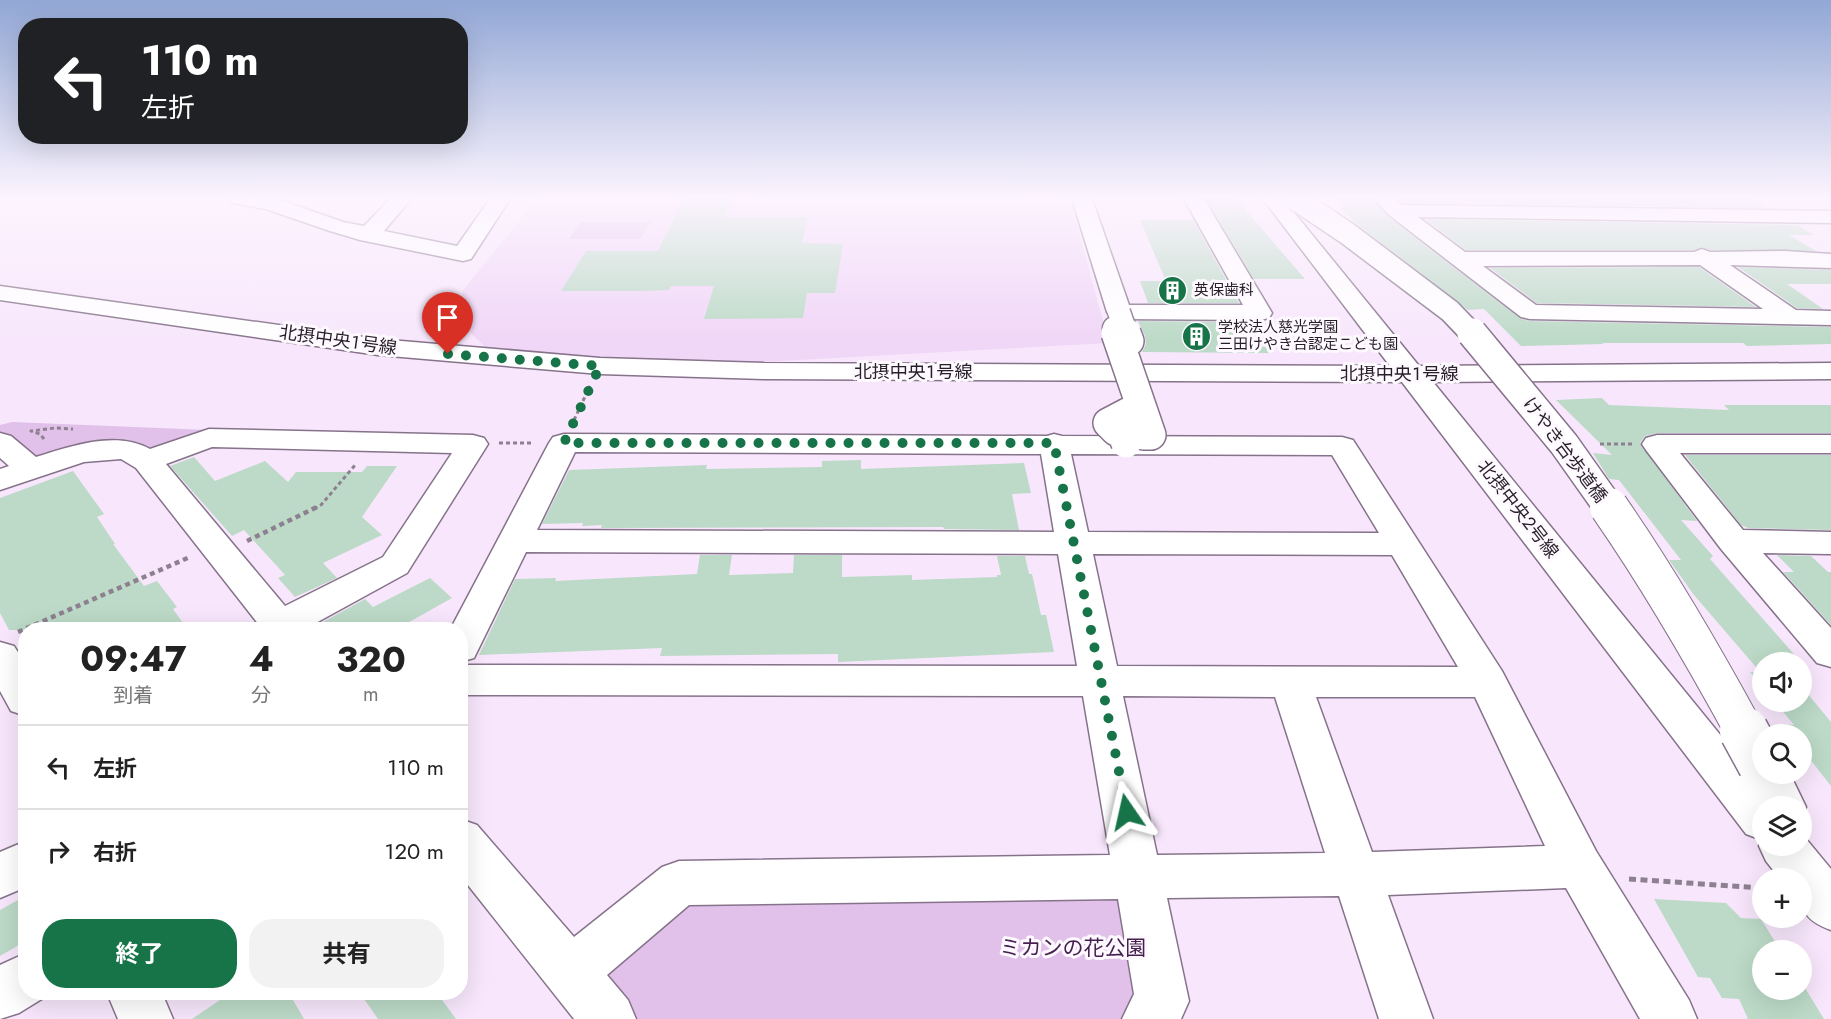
<!DOCTYPE html>
<html lang="ja">
<meta charset="utf-8">
<style>
:root{--surface:#fff;--page:#f2f2f2;--text:#222;--muted:#767676;--line:#e0e0e0;--accent:#177449}
body{margin:0;font-family:Jost,"Noto Sans JP",sans-serif;background:var(--page);color:var(--text);height:100vh;display:flex;flex-direction:column;font-size:22px;white-space:nowrap}
*{box-sizing:border-box;margin:0}
p{font-size:20px;color:var(--muted)}
.icon{flex:none;width:33px;height:33px;fill:none;stroke:currentColor;stroke-width:2;stroke-linecap:round;stroke-linejoin:round}
.map{position:relative;flex:1;overflow:hidden}
.drawer{position:absolute;left:18px;top:622px;width:450px;height:378px;display:flex;flex-direction:column;background:var(--surface);border-radius:24px;box-shadow:0 6px 24px #0002}
.drawer>*{flex:none}
.guide{position:absolute;left:18px;top:18px;width:450px;height:126px;border-radius:24px;box-shadow:0 6px 24px #0002;background:#202124;color:#fff;overflow:hidden}
.buttons{position:absolute;left:1752px;top:652px;display:grid;gap:12px}
.buttons a{display:grid;place-items:center;width:60px;height:60px;border-radius:50%;background:var(--surface);box-shadow:0 6px 24px #0002;font-size:30px}
.pin{position:absolute;display:grid;place-items:center;width:51px;height:51px;color:#fff;margin:-62px -26px;border-radius:50% 50% 50% 0;rotate:-45deg;box-shadow:0 0 6px #0007}
.pin .icon{rotate:45deg}
.me{position:absolute;width:66px;margin:-33px;rotate:349deg;stroke-linejoin:round;filter:drop-shadow(0 0 4px #0008)}
.turn{display:flex;align-items:center;gap:21px;height:126px;padding:0 24px;font-size:27px}
.turn .icon{width:78px;height:78px;stroke-width:2.5}
.turn b{display:block;font-size:42px;line-height:51px}
.eta{display:flex;justify-content:space-evenly;align-items:center;height:102px;text-align:center}
.eta b{font-size:36px;font-weight:700;line-height:42px}
.cta{display:flex;gap:12px;margin-top:auto;padding:12px 24px}
.cta a{flex:1;height:69px;border-radius:24px;background:var(--accent);color:#fff;font-size:24px;font-weight:700;line-height:69px;text-align:center}
.cta a+a{background:var(--page);color:var(--text)}
ul{padding:0;list-style:none}
li{display:flex;align-items:center;gap:18px;height:84px;padding:0 24px;border-top:2px solid var(--line)}
li div{flex:1}
li b{display:block;font-size:22px}
li em{font-style:normal}
.map>svg:first-child{display:block}
.built{fill:#f0d6f7}
.green{fill:#e1c1e9}
.building{fill:#bcdac7}
.lines{fill:none;stroke-linecap:round;stroke-linejoin:round}
.minor-casing{stroke:#86738b;stroke-width:3}
.path-far2{stroke:#8d8090;stroke-width:3;stroke-dasharray:4 3;stroke-linecap:butt}
.path-far1{stroke:#8d8090;stroke-width:4.5;stroke-dasharray:5 4;stroke-linecap:butt}
.path{stroke:#8d8090;stroke-width:5;stroke-dasharray:7 4.5;stroke-linecap:butt}
.minor{fill:#fff;fill-rule:evenodd}
.minor-bridge-far3-casing{stroke:#86738b;stroke-width:25;stroke-linecap:butt}
.minor-bridge-far2-casing{stroke:#86738b;stroke-width:32;stroke-linecap:butt}
.minor-bridge-far1-casing{stroke:#86738b;stroke-width:40;stroke-linecap:butt}
.minor-bridge-casing{stroke:#86738b;stroke-width:51;stroke-linecap:butt}
.minor-bridge-far3{stroke:#fff;stroke-width:22}
.minor-bridge-far2{stroke:#fff;stroke-width:29}
.minor-bridge-far1{stroke:#fff;stroke-width:38}
.minor-bridge{stroke:#fff;stroke-width:48}
.route{stroke:#177449;stroke-width:10;stroke-dasharray:0 18}
.labels{text-anchor:middle;dominant-baseline:central;stroke-width:6;stroke-linejoin:round;paint-order:stroke}
.far-poi-label{font-size:15px;fill:#261e28;stroke:#fdf9fe;text-anchor:start}
.street-label{font-size:18px;fill:#261e28;stroke:#fdf9fe}
.near-park-label{font-size:21px;fill:#451f4f;stroke:#fdf9fe}
</style>
<div class="map">
<svg width="1831" height="1019" viewBox="0 0 1831 1019">
<rect width="100%" height="100%" fill="#f8e7fc"/>
<path class="built" d="M 537,199 L 1070,199 L 1109,343 L 651,368 L 496,358 L 461,323 L 463,290 Z"/>
<path class="green" d="M 580,222 L 651,222 L 640,239 L 569,239 Z
M 12,422 L 209,430 L 155,455 L 36,464 L 0,432 L 0,425 Z
M 1139,877 L 1149,1019 L 609,1019 L 570,972 L 679,883 Z"/>
<path class="building" d="M 684,199 L 732,199 L 724,217 L 808,217 L 802,243 L 843,244 L 835,293 L 807,293 L 803,318 L 704,319 L 714,286 L 671,286 L 669,290 L 641,291 L 561,291 L 586,251 L 658,251 Z
M 1206,199 L 1236,199 L 1305,279 L 1254,279 Z
M 1335,199 L 1372,199 L 1388,217 L 1521,319 L 1530,321 L 1831,327 L 1831,344 L 1747,346 L 1743,343 L 1602,343 L 1604,344 L 1521,346 L 1484,309 L 1468,310 L 1357,224 L 1339,208 L 1346,208 Z
M 1398,199 L 1751,199 L 1767,208 L 1402,203 Z
M 1425,219 L 1797,225 L 1814,235 L 1789,235 L 1816,251 L 1710,250 L 1703,247 L 1694,250 L 1466,250 Z
M 1140,220 L 1193,220 L 1239,303 L 1148,303 L 1140,281 L 1166,281 Z
M 1699,267 L 1756,307 L 1537,303 L 1490,268 Z
M 1738,267 L 1831,270 L 1831,284 L 1787,284 L 1823,309 L 1797,308 Z
M 1138,321 L 1253,322 L 1269,353 L 1142,352 L 1146,344 L 1145,336 Z
M 1602,398 L 1609,405 L 1729,410 L 1724,405 L 1831,405 L 1831,433 L 1657,433 L 1645,436 L 1640,443 L 1697,521 L 1681,520 L 1713,556 L 1710,559 L 1800,661 L 1762,663 L 1762,687 L 1750,672 L 1761,673 L 1694,595 L 1669,560 L 1681,560 L 1619,480 L 1609,479 L 1593,453 L 1612,455 L 1556,400 Z
M 1685,455 L 1831,455 L 1831,530 L 1748,528 L 1741,525 Z
M 194,457 L 215,481 L 265,461 L 288,482 L 296,472 L 362,472 L 367,466 L 397,466 L 362,517 L 382,535 L 323,563 L 337,578 L 295,597 L 278,578 L 285,575 L 244,530 L 232,536 L 170,466 Z
M 861,460 L 861,469 L 1024,463 L 1031,493 L 1012,494 L 1019,530 L 944,529 L 943,527 L 601,528 L 602,525 L 582,526 L 583,523 L 542,524 L 569,470 L 707,465 L 706,469 L 822,467 L 822,461 Z
M 73,471 L 104,514 L 97,517 L 115,544 L 113,544 L 144,586 L 157,581 L 177,607 L 173,609 L 188,630 L 9,630 L 0,613 L 0,498 Z
M 700,555 L 732,555 L 729,575 L 793,573 L 794,555 L 842,555 L 842,577 L 912,575 L 912,580 L 997,577 L 997,575 L 1001,575 L 997,556 L 1025,556 L 1029,574 L 1032,574 L 1041,615 L 1046,615 L 1054,652 L 838,662 L 838,654 L 660,656 L 662,648 L 479,655 L 515,579 L 556,578 L 555,581 L 697,574 Z
M 1777,555 L 1811,556 L 1828,572 L 1831,572 L 1831,625 L 1783,572 L 1794,572 Z
M 430,578 L 452,598 L 395,630 L 329,630 L 323,622 L 365,599 L 373,607 Z
M 1802,687 L 1831,722 L 1831,786 L 1802,749 L 1802,735 L 1791,735 L 1783,724 L 1794,725 L 1775,702 L 1802,702 Z
M 1654,899 L 1726,903 L 1741,918 L 1761,919 L 1781,951 L 1762,951 L 1762,990 L 1802,990 L 1802,983 L 1824,1019 L 1748,1019 L 1739,999 L 1722,998 L 1710,978 L 1698,977 Z
M 18,900 L 26,920 L 26,941 L 0,956 L 0,910 Z
M 230,993 L 289,993 L 304,1019 L 192,1019 Z
M 360,993 L 437,993 L 456,1019 L 378,1019 Z"/>
<g class="lines">
<defs>
<path id="minor" d="M 229,199 L 277,199 L 343,222 L 364,226 L 390,199 L 411,199 L 384,231 L 457,246 L 490,199 L 510,199 L 471,259 L 463,261 L 360,240 L 330,231 L 266,209 L 232,203 Z
M 1072,199 L 1092,199 L 1129,305 L 1243,305 L 1184,199 L 1204,199 L 1272,313 L 1269,318 L 1260,320 L 1119,319 L 1110,317 L 1107,312 Z
M 1263,199 L 1283,199 L 1419,366 L 1831,363 L 1831,379 L 1433,382 L 1748,769 L 1752,761 L 1762,758 L 1762,774 L 1790,774 L 1806,807 L 1802,816 L 1802,807 L 1762,807 L 1762,846 L 1802,846 L 1802,834 L 1831,869 L 1831,930 C 1801,919 1802,909 1802,879 L 1780,879 L 1766,861 L 1759,846 L 1762,840 L 1746,834 L 1402,382 L 764,379 L 600,374 L 378,355 L 0,300 L 0,286 L 378,339 L 600,358 L 764,363 L 1390,366 Z
M 1374,199 L 1395,199 L 1401,205 L 1831,211 L 1831,223 L 1418,217 L 1465,252 L 1694,252 L 1702,249 L 1710,252 L 1785,251 L 1831,254 L 1831,268 L 1730,265 L 1796,310 L 1831,311 L 1831,325 L 1530,319 L 1521,317 L 1389,215 ZM 1700,265 L 1763,309 L 1536,305 L 1483,266 Z
M 209,429 L 473,435 L 484,438 L 488,444 L 407,573 L 303,630 L 263,630 L 136,468 L 121,459 L 84,462 L 0,490 L 0,469 L 9,466 L 0,458 L 0,433 L 11,436 L 36,457 C 71,446 116,430 150,449 ZM 212,447 L 452,453 L 383,557 L 285,606 L 166,464 Z
M 564,434 L 1047,436 L 1054,434 L 1062,436 L 1342,437 L 1353,440 L 1502,671 L 1596,851 L 1689,1000 L 1697,1019 L 1640,1019 L 1566,888 L 1388,895 L 1433,1019 L 1379,1019 L 1339,896 L 1167,898 L 1189,1001 L 1181,1019 L 1122,1019 L 1134,994 L 1118,899 L 689,905 L 607,975 L 628,1000 L 636,1019 L 574,1019 L 460,875 L 460,819 L 477,825 L 574,937 L 662,867 L 679,861 L 1110,855 L 1083,696 L 460,695 L 460,665 L 1077,666 L 1058,554 L 526,552 L 474,658 L 460,662 L 460,630 L 450,630 L 549,443 L 553,437 ZM 575,452 L 1041,454 L 1054,532 L 537,530 ZM 1071,454 L 1332,455 L 1379,533 L 1088,532 ZM 1093,554 L 1392,555 L 1458,667 L 1117,666 ZM 1123,696 L 1275,697 L 1325,853 L 1157,855 ZM 1316,697 L 1475,697 L 1545,846 L 1372,852 Z
M 1657,435 L 1831,435 L 1831,453 L 1680,453 L 1743,530 L 1831,532 L 1831,554 L 1763,553 L 1831,628 L 1831,667 L 1817,663 L 1721,549 L 1646,450 L 1642,444 L 1646,438 Z
M 0,642 L 14,646 L 26,665 L 26,716 L 11,711 L 0,691 Z
M 26,841 L 26,887 L 0,898 L 0,852 Z
M 26,953 L 26,993 L 46,993 L 45,997 L 19,1013 L 0,1019 L 0,965 Z
M 107,993 L 162,993 L 173,1019 L 118,1019 Z"/>
</defs>
<use href="#minor" class="minor-casing"/>
<path class="path-far2" d="M 574,420 L 590,386
M 44,439 L 40,434 L 31,431 L 55,428 L 73,429
M 499,443 L 534,443
M 1600,444 L 1632,444
M 314,509 L 321,505 L 356,464"/>
<path class="path-far1" d="M 247,541 L 317,507
M 18,632 L 190,557"/>
<path class="path" d="M 1629,879 L 1762,888"/>
<use href="#minor" class="minor"/>
<defs>
<path id="minor-bridge-far3" d="M 1296,199 L 1348,234 L 1450,311 L 1473,335
M 1119,312 L 1127,335
M 1116,335 L 1114,328 L 1119,328 L 1122,335"/>
<path id="minor-bridge-far2" d="M 1116,333 L 1151,435 L 1144,435 L 1129,412 L 1108,423 L 1116,431 L 1122,433 L 1126,443
M 1121,333 L 1124,341 L 1129,341 L 1126,333
M 1472,333 L 1564,444 L 1610,509"/>
<path id="minor-bridge-far1" d="M 1609,507 C 1659,579 1703,655 1745,732"/>
<path id="minor-bridge" d="M 1744,731 L 1762,764"/>
</defs>
<use href="#minor-bridge-far3" class="minor-bridge-far3-casing"/>
<use href="#minor-bridge-far2" class="minor-bridge-far2-casing"/>
<use href="#minor-bridge-far1" class="minor-bridge-far1-casing"/>
<use href="#minor-bridge" class="minor-bridge-casing"/>
<use href="#minor-bridge-far3" class="minor-bridge-far3"/>
<use href="#minor-bridge-far2" class="minor-bridge-far2"/>
<use href="#minor-bridge-far1" class="minor-bridge-far1"/>
<use href="#minor-bridge" class="minor-bridge"/>
</g>
<linearGradient id="sky" x2="0" y2="1"><stop stop-color="#91a7d5"/><stop offset="0.58" stop-color="#fcf4fe"/><stop offset="1" stop-color="#fcf4fe" stop-opacity="0"/></linearGradient>
<rect width="1831" height="341" fill="url(#sky)"/>
<g class="lines">
<path class="route" d="M 448,354 L 600,366 L 564,443 L 1054,443 L 1127,812"/>
</g>
<defs>
<symbol id="building-disc" viewBox="-11 -11 22 22"><circle r="9.5" fill="#177449" stroke="#fdf9fe"/><path d="M-4-6H4V6H1V3H-1V6H-4ZM-2.5-4.3h1.7v1.8h-1.7ZM.8-4.3h1.7v1.8H.8ZM-2.5-1h1.7V.8h-1.7ZM.8-1h1.7V.8H.8Z" fill="#fff"/></symbol>
</defs>
<g fill-rule="evenodd">
<use href="#building-disc" x="1156" y="274" width="33" height="33"/>
<use href="#building-disc" x="1180" y="320" width="33" height="33"/>
</g>
<g class="labels">
<g class="far-poi-label">
<text x="1194" y="290">英保歯科</text>
<text x="1218" y="327">学校法人慈光学園<tspan x="1218" dy="17">三田けやき台認定こども園</tspan></text>
</g>
<g class="street-label">
<text transform="translate(338 340) rotate(8)">北摂中央１号線</text>
<text x="913" y="372">北摂中央１号線</text>
<text x="1399" y="374">北摂中央１号線</text>
<text transform="translate(1565 450) rotate(53)">けやき台歩道橋</text>
<text transform="translate(1518 509) rotate(52)">北摂中央２号線</text>
</g>
<g class="near-park-label">
<text x="1073" y="948">ミカンの花公園</text>
</g>
</g>
</svg>
<div class="buttons">
<a><svg class="icon" aria-label="sound" viewBox="0 0 24 24"><path d="M4 9h4l5-4v14l-5-4H4zM17 9q2 3 0 6"/></svg></a>
<a><svg class="icon" aria-label="search" viewBox="0 0 24 24"><circle cx="10" cy="10" r="6"/><path d="M15 15l6 6"/></svg></a>
<a><svg class="icon" aria-label="layers" viewBox="0 0 24 24"><path d="M12 4l9 5-9 5-9-5zM3 14l9 5 9-5"/></svg></a>
<a>+</a>
<a>−</a>
</div>
<div class="pin" style="left:448px;top:354px;background:#d93025"><svg class="icon" aria-label="arrive" viewBox="0 0 24 24"><path d="M6 21V4h12l-3 4 3 4H6"/></svg></div>
<svg class="me" style="left:1127px;top:812px" viewBox="-20 -20 40 40"><path d="M0-17L14 15 0 8-14 15z" fill="#177449" stroke="#fff" stroke-width="4"/></svg>
<div class="guide">
<div class="turn"><svg class="icon" aria-label="left" viewBox="0 0 24 24"><path d="M17 20v-9H6M10 6l-5 5 5 5"/></svg><div><b>110 m</b>左折</div></div>
</div>
<section class="drawer">
<div class="eta">
<div><b>09:47</b><p>到着</p></div>
<div><b>4</b><p>分</p></div>
<div><b>320</b><p>m</p></div>
</div>
<ul>
<li><svg class="icon" aria-label="left" viewBox="0 0 24 24"><path d="M17 20v-9H6M10 6l-5 5 5 5"/></svg><div><b>左折</b></div><em>110 m</em></li>
<li><svg class="icon" aria-label="right" viewBox="0 0 24 24"><path d="M7 20v-9h11M14 6l5 5-5 5"/></svg><div><b>右折</b></div><em>120 m</em></li>
</ul>
<div class="cta"><a>終了</a><a>共有</a></div>
</section>
</div>
